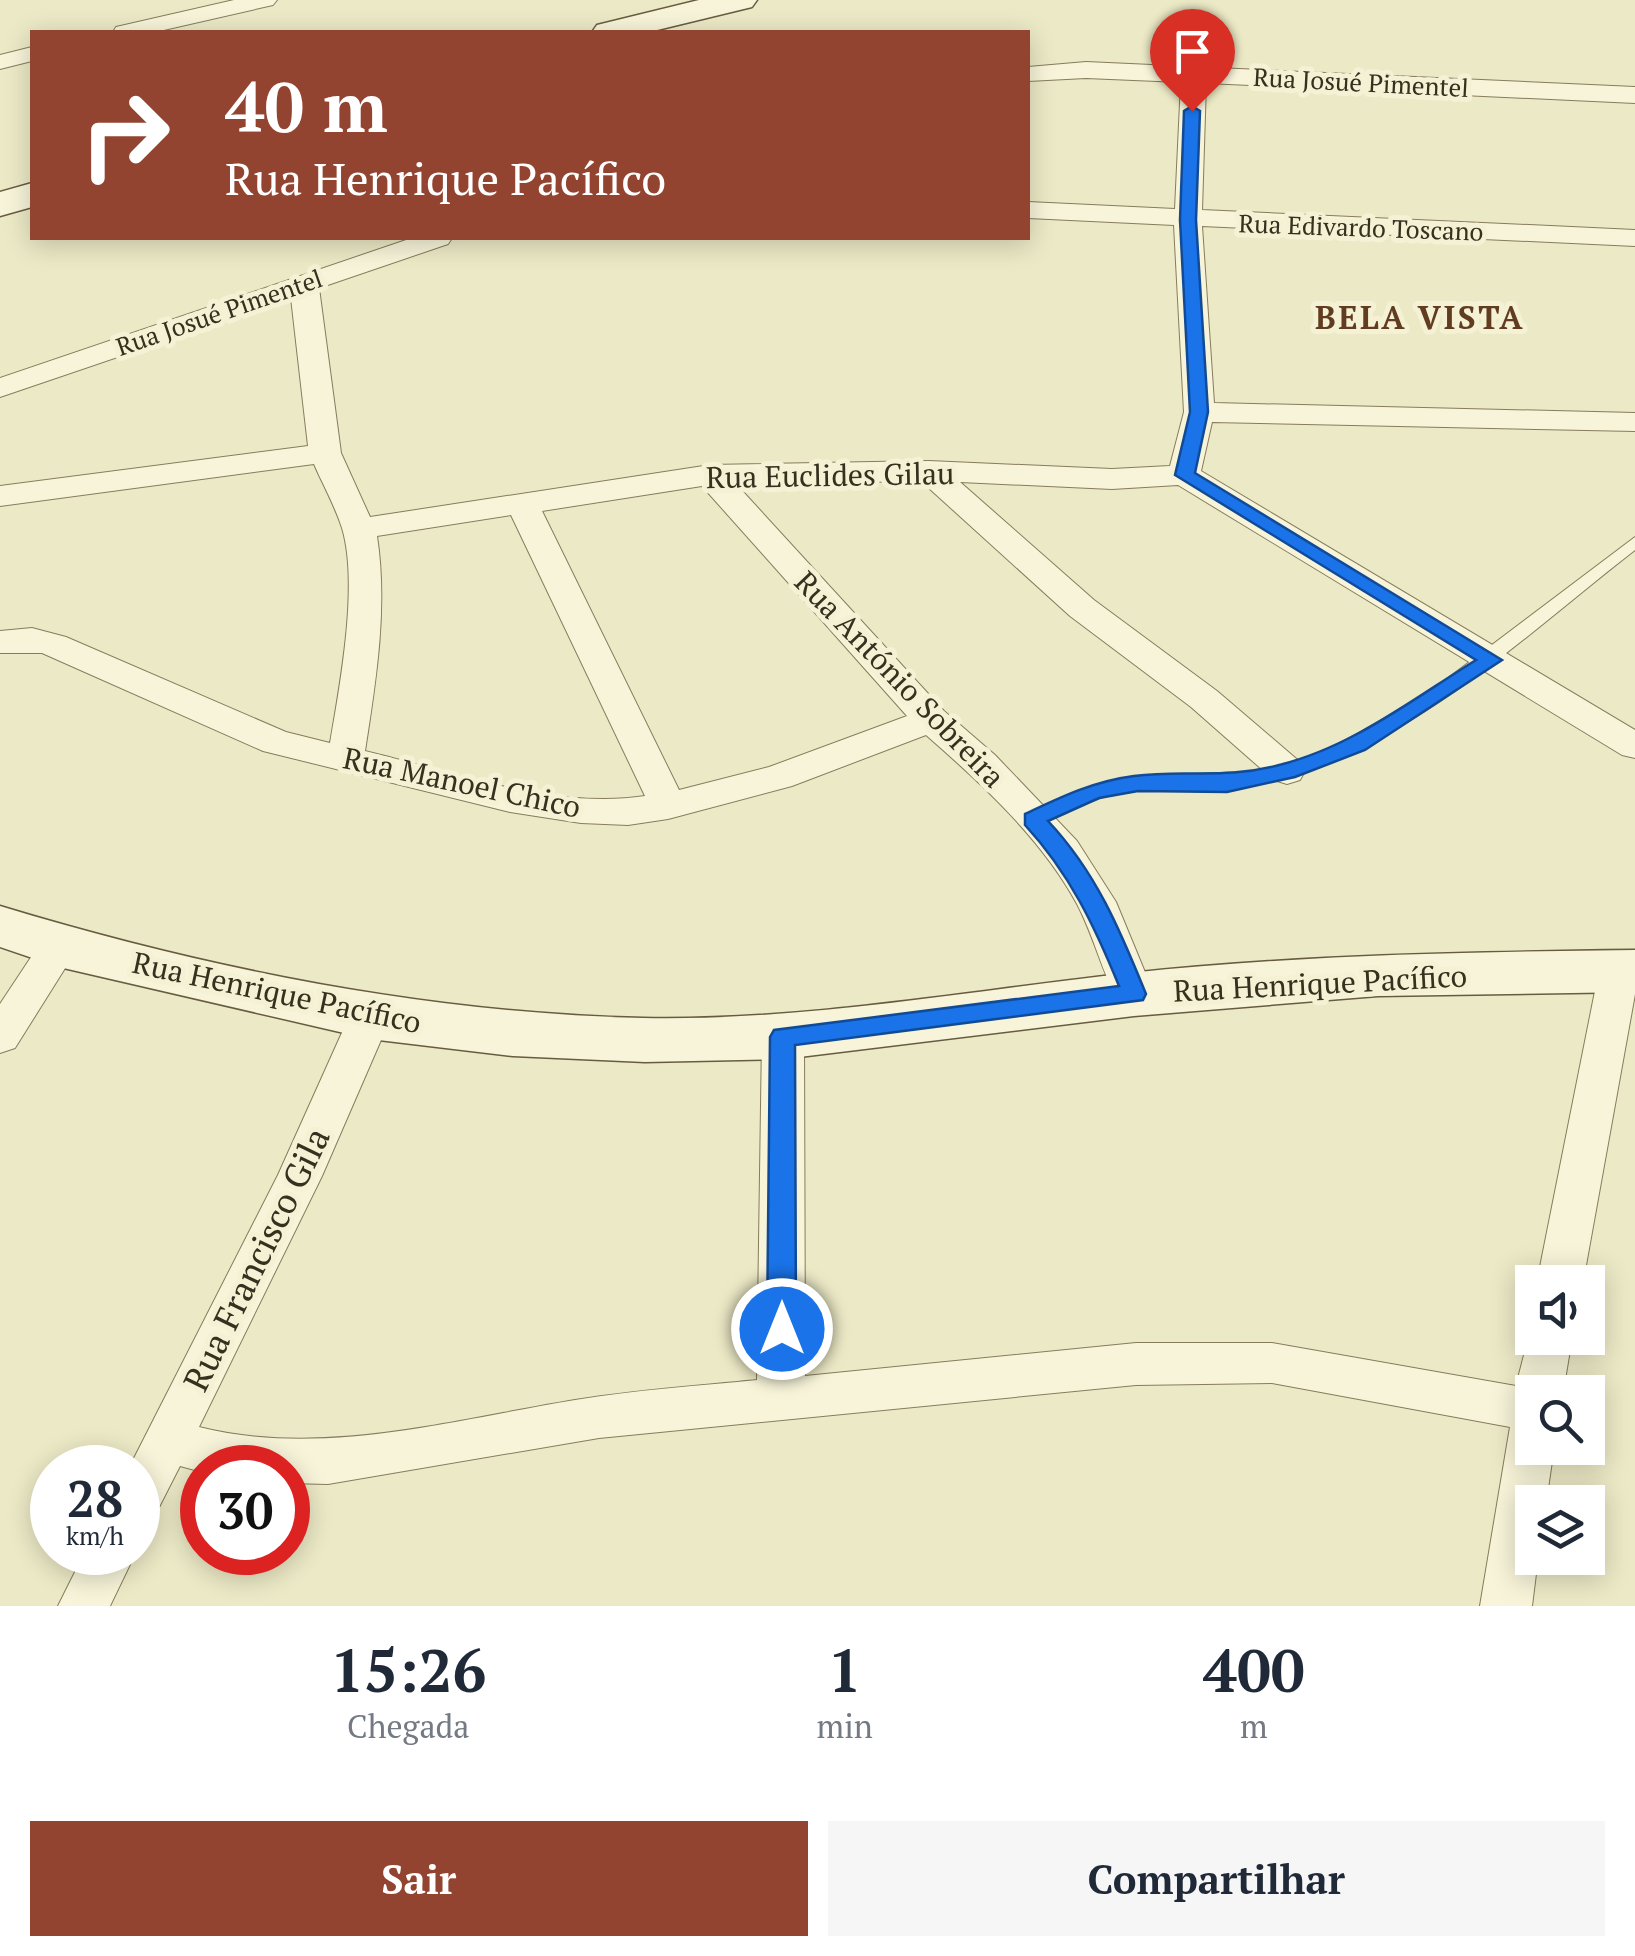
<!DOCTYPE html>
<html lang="pt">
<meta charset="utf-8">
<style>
:root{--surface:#fff;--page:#f6f6f7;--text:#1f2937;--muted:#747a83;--accent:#924430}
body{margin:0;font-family:"PT Serif",serif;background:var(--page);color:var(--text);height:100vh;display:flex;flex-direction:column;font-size:38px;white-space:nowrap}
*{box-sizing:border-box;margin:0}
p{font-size:32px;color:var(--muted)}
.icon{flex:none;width:55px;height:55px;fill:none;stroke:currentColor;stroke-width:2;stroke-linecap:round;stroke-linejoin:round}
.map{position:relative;height:1606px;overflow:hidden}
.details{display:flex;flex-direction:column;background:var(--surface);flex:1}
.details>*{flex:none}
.hud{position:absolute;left:30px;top:30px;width:1000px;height:210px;border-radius:0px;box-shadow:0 5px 25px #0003;background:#924430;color:#fff;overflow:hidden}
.controls{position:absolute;left:1515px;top:1265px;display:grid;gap:20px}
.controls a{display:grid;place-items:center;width:90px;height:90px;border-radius:0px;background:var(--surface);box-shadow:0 5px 25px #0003;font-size:50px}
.speed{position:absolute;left:30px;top:1445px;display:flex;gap:20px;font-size:50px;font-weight:700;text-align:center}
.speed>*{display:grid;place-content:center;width:130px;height:130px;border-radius:50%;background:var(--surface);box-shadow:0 5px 25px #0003;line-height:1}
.speed small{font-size:25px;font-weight:400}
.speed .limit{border:15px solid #d22;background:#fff;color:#111}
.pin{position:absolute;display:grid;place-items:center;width:85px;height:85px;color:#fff;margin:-102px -42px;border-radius:50% 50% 50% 0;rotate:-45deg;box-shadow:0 0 10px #0007}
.pin .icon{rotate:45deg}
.me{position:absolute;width:110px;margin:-55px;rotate:0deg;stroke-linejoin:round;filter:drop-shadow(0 0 8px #0008)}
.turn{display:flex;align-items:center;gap:35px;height:210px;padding:0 30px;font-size:45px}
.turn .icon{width:130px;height:130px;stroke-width:2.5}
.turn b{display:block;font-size:70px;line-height:85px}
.eta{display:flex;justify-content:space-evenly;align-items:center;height:170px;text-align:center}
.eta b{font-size:60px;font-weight:800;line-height:70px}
.cta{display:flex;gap:20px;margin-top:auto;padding:20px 30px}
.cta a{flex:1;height:115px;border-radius:0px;background:var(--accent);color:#fff;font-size:40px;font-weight:800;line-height:115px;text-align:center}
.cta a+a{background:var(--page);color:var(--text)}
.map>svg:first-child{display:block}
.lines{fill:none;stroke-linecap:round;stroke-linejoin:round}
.service-casing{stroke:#867c5c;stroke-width:2}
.minor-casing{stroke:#867c5c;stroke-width:2}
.secondary-casing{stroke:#685c40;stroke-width:3}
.service{fill:#f7f4d9;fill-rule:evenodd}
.minor{fill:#f7f4d9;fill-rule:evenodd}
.secondary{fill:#f7f4d9;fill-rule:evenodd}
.route{fill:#1a73e8;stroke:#114b97;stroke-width:2.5}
.labels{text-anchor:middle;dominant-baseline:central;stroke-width:10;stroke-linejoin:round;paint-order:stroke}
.far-street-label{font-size:25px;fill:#37301f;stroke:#f4f1d5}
.street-label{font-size:30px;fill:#37301f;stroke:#f4f1d5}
.far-district-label{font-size:32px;font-weight:bold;letter-spacing:2.5px;fill:#613c21;stroke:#f4f1d5}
.near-street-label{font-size:35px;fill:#37301f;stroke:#f4f1d5}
</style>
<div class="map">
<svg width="1635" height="1606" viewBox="0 0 1635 1606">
<rect width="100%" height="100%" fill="#ece9c6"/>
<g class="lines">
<defs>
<path id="service" d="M 1635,537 L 1635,550 C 1528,633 1425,733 1293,775 C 1238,792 1182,781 1126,791 C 1093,797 1065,815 1033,825 L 1024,819 L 1027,815 L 1078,792 L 1111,782 L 1159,775 L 1252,772 L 1283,766 L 1333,747 L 1423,697 Z"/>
<path id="minor" d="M 234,0 L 277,0 L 273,5 L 155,32 L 113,32 L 116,27 Z
M 32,47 L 32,61 L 0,69 L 0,55 Z
M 1086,62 L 1635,87 L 1635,103 L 1206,83 L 1202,210 L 1635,230 L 1635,246 L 1202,226 L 1214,403 L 1635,413 L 1635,431 L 1212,422 L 1201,471 L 1635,730 L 1635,758 L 1622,755 L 1178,485 L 1112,489 L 960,482 L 1094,600 L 1217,691 L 1300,762 L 1305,771 L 1300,780 L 1287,784 L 1274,780 L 1191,707 L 1070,616 L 921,481 L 736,484 L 944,711 L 995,755 L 1077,841 L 1116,902 L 1154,994 L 1148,1005 L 1134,1009 L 1120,1005 C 1102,973 1094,936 1077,904 C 1042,839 981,783 926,735 L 792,786 L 668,819 L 628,825 L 581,823 L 510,812 L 263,751 L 42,653 L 0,653 L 0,631 L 32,628 L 66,637 L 286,732 L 330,743 C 340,685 359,584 342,528 C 335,506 323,485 314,464 L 0,506 L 0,486 L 308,446 L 291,298 L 0,397 L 0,378 L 412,238 L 452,238 L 448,244 L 319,288 L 341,453 L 370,517 L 710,465 L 929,461 L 1112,469 L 1170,466 L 1184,412 L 1174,225 L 1028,218 L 1028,202 L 1175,209 L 1181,82 L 1086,78 L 1028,81 L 1028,67 ZM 702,486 L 907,716 L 769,767 L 679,790 L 542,511 ZM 511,515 L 645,796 C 554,810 453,772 365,751 C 376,681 388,607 377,536 Z
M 59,931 L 73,936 L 79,946 L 15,1048 L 0,1053 L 0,1004 L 45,936 Z
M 1619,956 L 1635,963 L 1635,994 L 1583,1282 L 1537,1282 L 1599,971 L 1605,960 Z
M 370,1001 L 385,1006 L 391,1017 L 322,1176 L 199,1427 C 321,1458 453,1420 575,1400 C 635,1390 697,1386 757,1380 L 762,1037 L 768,1026 L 783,1021 L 798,1026 L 804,1037 L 805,1376 L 1136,1343 L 1272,1343 L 1516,1386 L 1532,1324 L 1532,1338 L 1572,1338 L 1563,1392 L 1532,1392 L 1532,1448 L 1554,1448 L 1546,1502 L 1532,1502 L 1532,1558 L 1538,1558 L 1532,1606 L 1480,1606 L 1510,1427 L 1272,1383 L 1136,1385 L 599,1438 L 328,1484 L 288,1483 L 288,1468 L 202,1468 L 202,1472 L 180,1466 L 155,1515 L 138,1521 L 138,1468 L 129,1468 L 278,1175 L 349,1017 L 355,1006 Z
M 85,1552 L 136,1552 L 110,1606 L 58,1606 Z"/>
<path id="secondary" d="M 699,0 L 757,0 L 752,7 L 649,32 L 592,32 L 597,25 Z
M 32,183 L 32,207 L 0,216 L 0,192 Z
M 0,906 C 208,969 425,1013 643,1018 C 806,1021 968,991 1130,973 C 1298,955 1466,952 1635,950 L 1635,992 L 1378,996 L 1134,1016 L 783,1059 L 645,1062 L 513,1056 L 370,1039 L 59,967 L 0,947 Z"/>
</defs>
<use href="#service" class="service-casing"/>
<use href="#minor" class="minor-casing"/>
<use href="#secondary" class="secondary-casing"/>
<use href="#service" class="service"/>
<use href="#minor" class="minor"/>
<use href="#secondary" class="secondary"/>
</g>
<path class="route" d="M 1192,106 L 1200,111 L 1196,220 L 1208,412 L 1195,473 L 1502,660 L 1365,750 L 1295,777 L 1227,792 L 1138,791 L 1099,798 L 1048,821 C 1096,872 1120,930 1146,994 L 1143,1000 L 795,1045 L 796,1329 L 791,1338 L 782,1341 L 772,1338 L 767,1329 L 770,1037 L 774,1030 L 1119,986 C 1094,925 1070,874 1025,825 L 1025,814 C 1061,797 1094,781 1134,776 C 1185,769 1224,780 1279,765 C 1352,747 1413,699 1476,660 L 1175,475 L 1190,412 L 1180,220 L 1184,111 Z"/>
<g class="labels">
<g class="far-street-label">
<text transform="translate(1361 82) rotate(3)">Rua Josué Pimentel</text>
<text transform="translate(1361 227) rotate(2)">Rua Edivardo Toscano</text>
<text transform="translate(219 312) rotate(-19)">Rua Josué Pimentel</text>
</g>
<g class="street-label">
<text transform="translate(830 475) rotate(-1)">Rua Euclides Gilau</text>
<text transform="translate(900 679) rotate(46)">Rua António Sobreira</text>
<text transform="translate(462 782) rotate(12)">Rua Manoel Chico</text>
<text transform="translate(1320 983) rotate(-3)">Rua Henrique Pacífico</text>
<text transform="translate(277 992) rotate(12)">Rua Henrique Pacífico</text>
</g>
<g class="far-district-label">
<text x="1420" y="317">BELA VISTA</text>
</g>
<g class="near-street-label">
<text transform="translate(256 1259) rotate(-64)">Rua Francisco Gila</text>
</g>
</g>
</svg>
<div class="controls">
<a><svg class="icon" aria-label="sound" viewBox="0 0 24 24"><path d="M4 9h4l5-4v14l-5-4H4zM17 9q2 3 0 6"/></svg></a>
<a><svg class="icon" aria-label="search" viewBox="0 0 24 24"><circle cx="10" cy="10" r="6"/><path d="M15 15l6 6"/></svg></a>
<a><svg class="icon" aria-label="layers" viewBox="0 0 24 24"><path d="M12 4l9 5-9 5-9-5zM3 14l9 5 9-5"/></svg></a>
</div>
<div class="speed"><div>28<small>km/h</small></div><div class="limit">30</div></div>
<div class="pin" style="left:1192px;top:111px;background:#d93025"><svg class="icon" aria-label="arrive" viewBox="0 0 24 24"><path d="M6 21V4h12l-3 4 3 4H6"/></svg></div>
<svg class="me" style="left:782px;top:1329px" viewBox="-20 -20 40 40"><circle r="17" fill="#1a73e8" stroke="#fff" stroke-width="3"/><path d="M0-11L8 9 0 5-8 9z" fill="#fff"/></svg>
<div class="hud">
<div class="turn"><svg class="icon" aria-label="right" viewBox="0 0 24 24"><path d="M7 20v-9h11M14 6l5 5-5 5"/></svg><div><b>40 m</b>Rua Henrique Pacífico</div></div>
</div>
</div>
<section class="details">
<div class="eta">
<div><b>15:26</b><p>Chegada</p></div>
<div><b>1</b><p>min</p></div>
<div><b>400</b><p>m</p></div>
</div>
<div class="cta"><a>Sair</a><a>Compartilhar</a></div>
</section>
